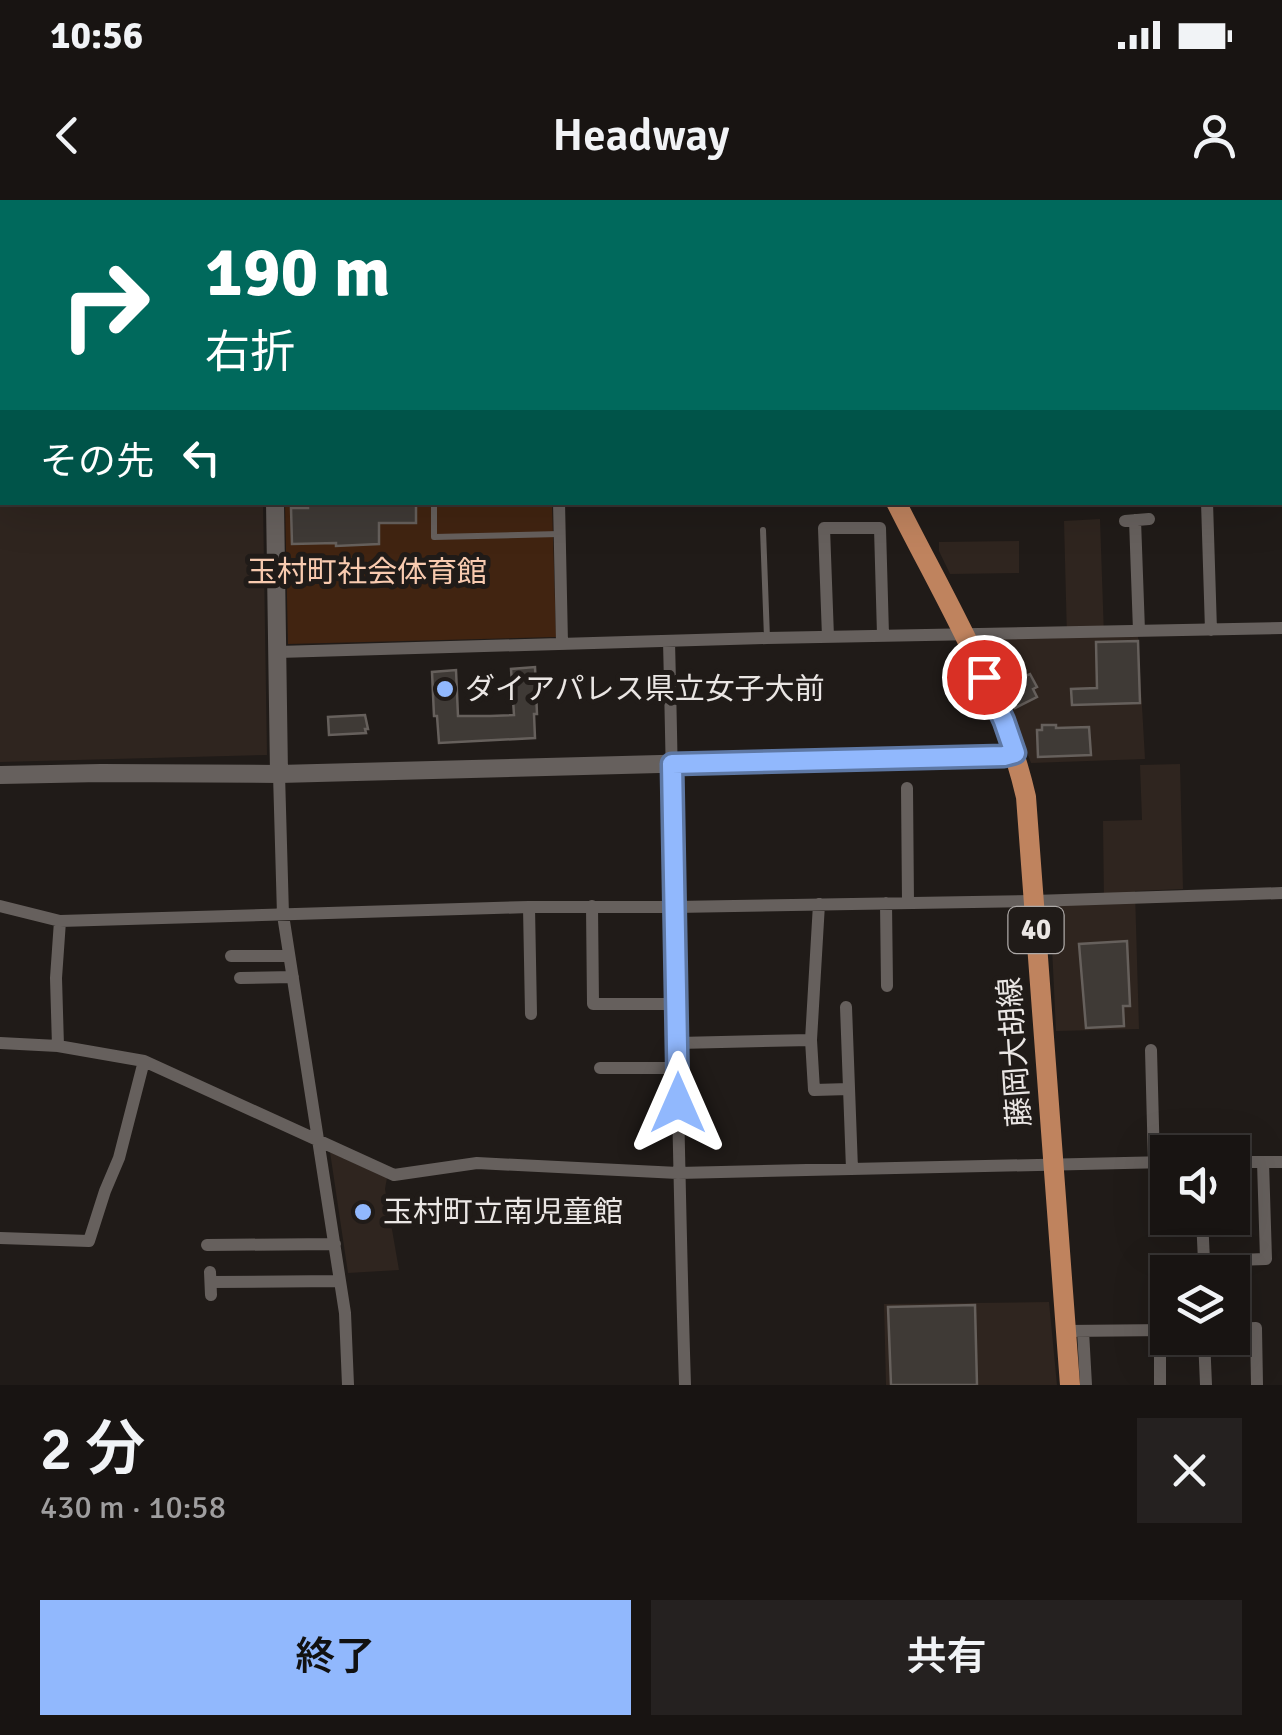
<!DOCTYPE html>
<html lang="ja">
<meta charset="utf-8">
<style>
:root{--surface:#181412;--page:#252120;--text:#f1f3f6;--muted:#9f9e9f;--line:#363332;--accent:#91b8fd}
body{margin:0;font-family:Signika,"Noto Sans JP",sans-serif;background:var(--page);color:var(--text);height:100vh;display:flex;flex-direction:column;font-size:38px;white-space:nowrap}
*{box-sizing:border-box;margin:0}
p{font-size:32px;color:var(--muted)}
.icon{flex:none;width:55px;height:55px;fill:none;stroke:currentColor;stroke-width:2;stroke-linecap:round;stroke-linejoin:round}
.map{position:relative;height:1185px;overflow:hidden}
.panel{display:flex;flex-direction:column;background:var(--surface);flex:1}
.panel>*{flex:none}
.hud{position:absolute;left:0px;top:0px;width:1282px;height:305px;box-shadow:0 10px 40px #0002,0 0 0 2px var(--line);background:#00695c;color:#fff;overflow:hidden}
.controls{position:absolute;left:1150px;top:935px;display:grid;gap:20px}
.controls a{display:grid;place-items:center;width:100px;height:100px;border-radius:0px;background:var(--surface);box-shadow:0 10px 40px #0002,0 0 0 2px var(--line);font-size:50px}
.pin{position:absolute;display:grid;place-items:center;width:85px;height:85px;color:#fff;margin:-42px;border:5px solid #fff;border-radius:50%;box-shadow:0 2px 10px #0007}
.me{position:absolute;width:110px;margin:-55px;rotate:0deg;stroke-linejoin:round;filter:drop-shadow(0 0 8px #0008)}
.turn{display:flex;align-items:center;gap:35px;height:210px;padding:0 40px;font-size:45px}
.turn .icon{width:130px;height:130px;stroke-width:2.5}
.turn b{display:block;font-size:70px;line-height:85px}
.then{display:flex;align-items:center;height:95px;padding:0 40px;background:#0003;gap:20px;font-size:38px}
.round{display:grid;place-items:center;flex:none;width:105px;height:105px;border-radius:0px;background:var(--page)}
.overview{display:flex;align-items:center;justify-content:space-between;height:170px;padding:0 40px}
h1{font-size:60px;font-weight:600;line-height:75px}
.action{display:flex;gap:20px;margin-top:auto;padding:20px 40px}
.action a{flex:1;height:115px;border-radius:0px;background:var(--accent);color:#111;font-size:40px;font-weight:600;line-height:115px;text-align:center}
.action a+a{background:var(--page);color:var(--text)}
.status{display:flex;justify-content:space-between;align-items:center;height:70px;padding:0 50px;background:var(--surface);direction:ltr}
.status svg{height:28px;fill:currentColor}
header{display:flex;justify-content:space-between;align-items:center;height:130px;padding:0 40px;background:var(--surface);font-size:45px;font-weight:600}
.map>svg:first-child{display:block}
.built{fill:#2f251f}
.green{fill:#412411}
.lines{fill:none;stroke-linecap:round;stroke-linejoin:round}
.river{stroke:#5d3113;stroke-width:22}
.building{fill:#3f3a36;stroke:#66605c;stroke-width:2.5}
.path{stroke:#6d6966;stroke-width:2.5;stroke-dasharray:8 5;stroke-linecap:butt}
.lane{stroke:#66605d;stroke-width:6}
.street{stroke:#66605d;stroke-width:12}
.secondary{stroke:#66605d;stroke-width:18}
.primary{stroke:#bf835e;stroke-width:20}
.route-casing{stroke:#5e78a4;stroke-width:25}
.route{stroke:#91b8fd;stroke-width:18}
.poi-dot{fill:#91b8fd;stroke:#201b18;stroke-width:4}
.labels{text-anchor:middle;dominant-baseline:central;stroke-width:10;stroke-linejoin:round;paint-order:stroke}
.shield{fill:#201b18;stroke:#ada9a7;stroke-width:2.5}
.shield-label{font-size:28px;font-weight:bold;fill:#eae6e4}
.park-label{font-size:30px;fill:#f8caaf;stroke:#201b18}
.poi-label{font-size:30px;fill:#eae6e4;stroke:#201b18;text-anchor:start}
.street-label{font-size:30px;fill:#eae6e4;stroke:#201b18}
</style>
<div class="status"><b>10:56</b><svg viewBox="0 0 49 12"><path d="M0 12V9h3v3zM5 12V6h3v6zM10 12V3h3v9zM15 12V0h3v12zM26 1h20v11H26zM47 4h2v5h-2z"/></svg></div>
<header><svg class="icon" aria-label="back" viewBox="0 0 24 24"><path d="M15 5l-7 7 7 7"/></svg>Headway<svg class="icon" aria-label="person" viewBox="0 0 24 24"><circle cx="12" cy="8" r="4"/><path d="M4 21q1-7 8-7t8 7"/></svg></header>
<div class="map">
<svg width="1282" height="1185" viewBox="0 0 1282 1185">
<rect width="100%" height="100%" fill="#201b18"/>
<path class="built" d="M 0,71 L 2,71 L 2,302 L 263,303 L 267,555 L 0,562 Z
M 1100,319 L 1104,436 L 1138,436 L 1145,559 L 1031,563 L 1010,508 L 975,439 L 1067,438 L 1064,321 Z
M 1019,341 L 1019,373 L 950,374 L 939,351 L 939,342 Z
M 1180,564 L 1183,689 L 1135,691 L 1139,829 L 1056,831 L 1050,705 L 1104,704 L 1103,621 L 1142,620 L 1140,565 Z
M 330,952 L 387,978 L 385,989 L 399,1070 L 348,1073 Z
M 1049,1102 L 1057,1185 L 886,1185 L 884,1104 Z"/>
<path class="green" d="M 285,303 L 552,303 L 556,437 L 288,444 Z"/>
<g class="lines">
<path class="river" d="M 943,2 L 1048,0
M 0,25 L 2,25"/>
</g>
<path class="building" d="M 308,302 L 416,302 L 416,323 L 379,323 L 379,344 L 336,346 L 336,343 L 292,344 L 291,308 L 308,308 Z
M 1138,441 L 1140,503 L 1072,505 L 1071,489 L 1097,488 L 1096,442 Z
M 535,467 L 537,514 L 534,514 L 535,538 L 439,543 L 437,516 L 434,516 L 432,472 L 456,470 L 458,516 L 490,516 L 514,515 L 511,469 Z
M 1020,471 L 1023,477 L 1030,474 L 1037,487 L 1033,489 L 1037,497 L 1015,508 L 1001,480 Z
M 365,515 L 368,529 L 365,529 L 366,533 L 329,535 L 328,517 Z
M 1042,525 L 1056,525 L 1056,528 L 1089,527 L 1091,555 L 1038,557 L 1037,530 L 1042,530 Z
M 1127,741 L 1130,806 L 1123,806 L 1124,826 L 1086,828 L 1079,744 Z
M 975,1105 L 977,1185 L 891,1185 L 888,1107 Z"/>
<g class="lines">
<path class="path" d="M 241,2 L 257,2
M 0,7 L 2,7
M 1280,14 L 1282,14"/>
<path class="lane" d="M 269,2 L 323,0
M 0,42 L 2,42
M 0,179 L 2,178
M 434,302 L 434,337 L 559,334
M 763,330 L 767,438"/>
<path class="street" d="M 269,0 L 269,2
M 552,0 L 552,2
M 1203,0 L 1203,2
M 559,302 L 562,443
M 1207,302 L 1211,430
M 1135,320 L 1139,431
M 1125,321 L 1149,319
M 828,437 L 824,328 L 880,328 L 883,435
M 669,441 C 675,689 677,937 685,1185
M 278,452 L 767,438 L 1282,428
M 279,574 L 283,715 L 345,1113 L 348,1185
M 907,588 L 908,703
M 886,703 L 887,786
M 0,706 L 60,721 L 529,707 L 675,707 L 1034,701 L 1282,693
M 592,706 L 593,804 L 678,804
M 529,707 L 531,814
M 231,756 L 289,756
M 240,778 L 293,777
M 846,807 L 852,969
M 811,840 L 819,704
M 0,843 L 58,846 L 144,861 L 394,975 L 477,963 L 678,973 L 1168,962
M 678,843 L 811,840 L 814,890 L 849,889
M 58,846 L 56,778 L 60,721
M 1151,850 L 1154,963
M 600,868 L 678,868
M 1232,962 L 1282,962
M 1202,1018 L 1204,1061 L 1266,1059 L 1263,962
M 0,1038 L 89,1041 L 105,991 L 119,958 L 144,861
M 207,1045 L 335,1044
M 210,1072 L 211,1095
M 211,1082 L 340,1081
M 1232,1129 L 1256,1128 L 1257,1185
M 1160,1130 L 1160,1185
M 1066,1131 L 1168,1130
M 1083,1131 L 1086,1185
M 1204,1138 L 1206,1185"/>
<path class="secondary" d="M 1280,165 L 1282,165
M 275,302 L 279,574
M 0,575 L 101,573 L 279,574 L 1004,555 L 1015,553"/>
<path class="primary" d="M 801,0 L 802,2
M 896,302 C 944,398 1002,492 1026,597 L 1070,1185"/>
</g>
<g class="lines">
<defs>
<path id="route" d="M 678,903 L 672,564 L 1004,556 L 1015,553 L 1004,521 L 984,477"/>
</defs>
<use href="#route" class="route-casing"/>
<use href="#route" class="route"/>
</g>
<g class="poi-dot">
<circle cx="445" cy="489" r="10"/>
<circle cx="363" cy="1012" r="10"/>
</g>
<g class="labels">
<rect class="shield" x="1008.5" y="707" width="55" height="46" rx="8"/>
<g class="shield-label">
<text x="1036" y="730">40</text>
</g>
<g class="park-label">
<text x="367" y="372">玉村町社会体育館</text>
</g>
<g class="poi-label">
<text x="465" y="489">ダイアパレス県立女子大前</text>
<text x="383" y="1012">玉村町立南児童館</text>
</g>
<g class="street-label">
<text transform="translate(1015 852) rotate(-94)">藤岡大胡線</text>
</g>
</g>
</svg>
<div class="controls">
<a><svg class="icon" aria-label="sound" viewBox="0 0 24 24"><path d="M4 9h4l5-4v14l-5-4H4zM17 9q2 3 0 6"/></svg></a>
<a><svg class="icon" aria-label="layers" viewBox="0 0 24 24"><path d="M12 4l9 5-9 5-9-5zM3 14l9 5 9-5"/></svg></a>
</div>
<div class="pin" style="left:984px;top:477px;background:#d93025"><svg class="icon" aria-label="arrive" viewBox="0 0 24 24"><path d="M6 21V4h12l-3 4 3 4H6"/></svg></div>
<svg class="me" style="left:678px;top:903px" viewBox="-20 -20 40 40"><path d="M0-17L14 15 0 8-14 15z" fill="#91b8fd" stroke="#fff" stroke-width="4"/></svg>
<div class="hud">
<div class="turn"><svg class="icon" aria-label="right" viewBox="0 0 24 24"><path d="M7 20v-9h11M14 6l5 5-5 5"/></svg><div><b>190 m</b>右折</div></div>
<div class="then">その先<svg class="icon" aria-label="left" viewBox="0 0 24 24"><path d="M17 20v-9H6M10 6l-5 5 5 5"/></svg></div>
</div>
</div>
<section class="panel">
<div class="overview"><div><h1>2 分</h1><p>430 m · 10:58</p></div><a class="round"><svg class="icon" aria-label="close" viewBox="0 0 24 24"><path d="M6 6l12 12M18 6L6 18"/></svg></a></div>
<div class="action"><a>終了</a><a>共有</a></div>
</section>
